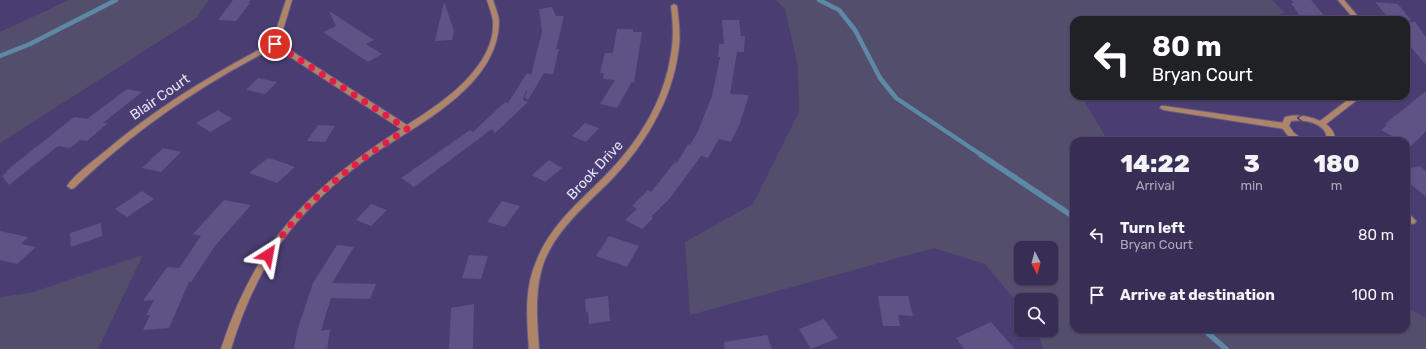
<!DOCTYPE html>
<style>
:root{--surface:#382e55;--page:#3f365b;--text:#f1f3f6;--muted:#aba8b9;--line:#524a6c}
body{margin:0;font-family:Rubik,sans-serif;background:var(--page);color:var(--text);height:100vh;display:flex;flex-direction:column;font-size:15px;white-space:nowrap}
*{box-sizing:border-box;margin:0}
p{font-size:13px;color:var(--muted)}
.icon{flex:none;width:22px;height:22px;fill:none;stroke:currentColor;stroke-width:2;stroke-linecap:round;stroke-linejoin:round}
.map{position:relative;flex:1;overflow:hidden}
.sheet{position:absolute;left:1070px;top:137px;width:340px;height:196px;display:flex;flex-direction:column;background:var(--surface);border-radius:12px;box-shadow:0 1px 3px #0004,0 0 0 1px var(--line)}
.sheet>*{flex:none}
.top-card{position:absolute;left:1070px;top:16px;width:340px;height:84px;border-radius:12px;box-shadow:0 1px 3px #0004,0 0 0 1px var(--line);background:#202124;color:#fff;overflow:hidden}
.needle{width:26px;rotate:174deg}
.tools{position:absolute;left:1014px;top:241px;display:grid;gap:8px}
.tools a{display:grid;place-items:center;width:44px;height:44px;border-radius:8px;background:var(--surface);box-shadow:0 1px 3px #0004,0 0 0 1px var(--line);font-size:20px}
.pin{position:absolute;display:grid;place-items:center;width:34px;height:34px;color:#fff;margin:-17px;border:2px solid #fff;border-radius:50%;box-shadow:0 1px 4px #0007}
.me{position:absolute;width:44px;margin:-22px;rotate:34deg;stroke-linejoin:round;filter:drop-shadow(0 0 3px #0008)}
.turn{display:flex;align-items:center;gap:14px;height:84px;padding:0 16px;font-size:18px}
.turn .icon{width:52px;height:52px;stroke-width:2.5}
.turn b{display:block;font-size:28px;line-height:34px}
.eta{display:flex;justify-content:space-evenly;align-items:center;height:68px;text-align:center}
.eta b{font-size:24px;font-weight:800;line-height:28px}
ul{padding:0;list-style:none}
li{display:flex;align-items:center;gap:12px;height:60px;padding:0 16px}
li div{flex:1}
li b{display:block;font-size:15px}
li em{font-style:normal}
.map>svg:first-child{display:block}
.green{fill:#544e6d;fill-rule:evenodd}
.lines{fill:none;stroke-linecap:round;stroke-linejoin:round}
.stream-far1{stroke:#5d89a7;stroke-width:4.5}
.stream{stroke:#5d89a7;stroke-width:5.5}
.building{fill:#5f5386}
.lane-casing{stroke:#665b8a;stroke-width:2}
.street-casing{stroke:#665b8a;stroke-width:2}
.lane{fill:#af856a;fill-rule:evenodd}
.street{fill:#af856a;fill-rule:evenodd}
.oneway{stroke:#544470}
.route{stroke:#e11d48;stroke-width:7;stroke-dasharray:0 12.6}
.labels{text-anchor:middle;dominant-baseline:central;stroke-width:4;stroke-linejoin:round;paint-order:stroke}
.street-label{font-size:14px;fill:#e6e2fb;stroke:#4a3d71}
</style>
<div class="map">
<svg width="1426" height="349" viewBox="0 0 1426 349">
<rect width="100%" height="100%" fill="#4a3d71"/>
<path class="green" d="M 69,0 L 209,0 L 196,18 L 0,143 L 0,32 Z
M 776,0 L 1272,0 L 1284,12 L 1273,20 L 1074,20 L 1074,96 L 1090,96 L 1084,101 L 1108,141 L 1074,141 L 1074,329 L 1406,329 L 1406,308 L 1426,317 L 1426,349 L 1043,349 L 1037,330 L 1051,330 L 1051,300 L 1021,300 L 1021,307 L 985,264 L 934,248 L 690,315 L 685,242 L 753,204 L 799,112 L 798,67 L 785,9 ZM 1021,248 L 1051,248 L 1051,278 L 1021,278 Z
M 143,255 L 98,349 L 0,349 L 0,297 L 30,293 Z"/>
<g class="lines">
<path class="stream-far1" d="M 819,0 L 839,10 L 855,30 L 880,78 L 896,98 L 983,156
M 0,56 L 30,44 L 116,0"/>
<path class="stream" d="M 981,155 L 1074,217
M 1203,329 L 1226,349"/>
</g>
<path class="building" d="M 233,0 L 251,0 L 248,3 L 250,3 L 236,21 L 218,20 Z
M 1291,0 L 1311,0 L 1328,20 L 1306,20 L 1303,16 L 1300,16 L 1291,3 L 1294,3 Z
M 444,2 L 454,31 L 452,40 L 435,41 Z
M 1375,2 L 1398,4 L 1411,20 L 1390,20 Z
M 552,7 L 556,16 L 564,16 L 556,49 L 559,49 L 553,74 L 544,73 L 528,100 L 525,98 L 527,90 L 526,90 L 523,100 L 528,102 L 495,133 L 492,129 L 414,187 L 401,178 L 463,135 L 470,130 L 473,132 L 505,102 L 508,103 L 527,73 L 531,75 L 542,32 L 539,9 Z
M 329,11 L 374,40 L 366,44 L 382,54 L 368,62 L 323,32 L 336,26 Z
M 722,20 L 739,20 L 741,36 L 745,36 L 744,52 L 737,52 L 730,94 L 749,95 L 740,123 L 731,142 L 719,139 L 708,158 L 701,156 L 670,198 L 651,217 L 653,218 L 642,229 L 625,220 L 637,209 L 632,206 L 648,190 L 651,192 L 675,162 L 677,163 L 688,144 L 690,145 L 698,131 L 712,96 L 720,57 L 718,57 L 719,44 L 724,44 Z
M 1406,22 L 1415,22 L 1426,37 L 1426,65 L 1406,41 Z
M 617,29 L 633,29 L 633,32 L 642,32 L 634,83 L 632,82 L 617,108 L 600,104 L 615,80 L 603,79 L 604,73 L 600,73 L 605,53 L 613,53 Z
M 258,78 L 277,82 L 265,94 L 246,90 Z
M 127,89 L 142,92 L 103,123 L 108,123 L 87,141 L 80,140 L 70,148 L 58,146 L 9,185 L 2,176 L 7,172 L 6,171 L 74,117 L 87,119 Z
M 1426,91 L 1426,131 L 1411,146 L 1406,144 L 1406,141 L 1401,141 L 1381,130 L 1387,125 L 1385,124 Z
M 218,110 L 232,119 L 210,132 L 196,123 Z
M 585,123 L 599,128 L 586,142 L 572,136 Z
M 318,125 L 335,126 L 325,142 L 307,141 Z
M 163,148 L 181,152 L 161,172 L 142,168 Z
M 268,158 L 275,160 L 295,167 L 277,183 L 249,173 Z
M 549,160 L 562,168 L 545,182 L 532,175 Z
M 1420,166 L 1426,171 L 1426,197 L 1406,180 L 1406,169 Z
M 142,191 L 154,199 L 127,217 L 115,209 Z
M 224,200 L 251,205 L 215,246 L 191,282 L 189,282 L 169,328 L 143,330 L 150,315 L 146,315 L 154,300 L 143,301 L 167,267 L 179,268 L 201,236 L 193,234 Z
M 502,201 L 520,206 L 505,227 L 487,222 Z
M 371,204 L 387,210 L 371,226 L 356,220 Z
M 101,223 L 102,236 L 71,247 L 70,233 Z
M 0,231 L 28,237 L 21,244 L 36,247 L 17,264 L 0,260 Z
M 609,236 L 639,246 L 627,267 L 596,256 Z
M 337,245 L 354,247 L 332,283 L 376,284 L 370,299 L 331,298 L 321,331 L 330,329 L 327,349 L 294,349 L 297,331 L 313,283 Z
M 469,255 L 488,256 L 481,279 L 462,278 Z
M 608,296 L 610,321 L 589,324 L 588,312 L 586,312 L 585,299 Z
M 878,296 L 908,296 L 913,316 L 898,315 L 900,326 L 883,326 Z
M 474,304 L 473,349 L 449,349 L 451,308 Z
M 824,319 L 838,338 L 811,349 L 799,329 Z
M 991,322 L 1015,349 L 964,349 L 956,338 Z
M 767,335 L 772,349 L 725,349 L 724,342 Z"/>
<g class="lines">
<defs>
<path id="lane" d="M 1161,106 L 1164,106 L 1285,123 L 1289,126 L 1285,129 L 1164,110 L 1160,108 Z
M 1406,213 L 1409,214 L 1416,221 L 1415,223 L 1412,224 L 1406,221 Z"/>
<path id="street" d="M 286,0 L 292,0 L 279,43 L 407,125 C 441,104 496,67 493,21 C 492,14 489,7 487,0 L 493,0 C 495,7 499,15 499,23 C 497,86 420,123 375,153 C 350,170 327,190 306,212 C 269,251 246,299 231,349 L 221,349 C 255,243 309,188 401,129 L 275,47 C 199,86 136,129 74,188 L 71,189 L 67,186 C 75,174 92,162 103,153 C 154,109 212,74 272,43 Z
M 1338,0 L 1344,0 L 1361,20 L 1355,20 Z
M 674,4 L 677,6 C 679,22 681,38 678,54 C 671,102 644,146 611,180 C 586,205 557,229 544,262 C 534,290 537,320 539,349 L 529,349 C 527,320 524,290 536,262 C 549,227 578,203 604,177 C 637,144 664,102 671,54 C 674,39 673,22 671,6 Z
M 1353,96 L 1362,96 L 1326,124 C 1332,129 1335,133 1335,141 L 1327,141 C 1328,123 1305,119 1291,121 L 1289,126 L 1294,133 L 1305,141 C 1291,141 1289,138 1281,126 L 1285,117 C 1297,114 1309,116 1320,121 Z"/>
</defs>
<use href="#lane" class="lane-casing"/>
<use href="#street" class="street-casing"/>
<use href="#lane" class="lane"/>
<use href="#street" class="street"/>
</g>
<defs><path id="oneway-chevron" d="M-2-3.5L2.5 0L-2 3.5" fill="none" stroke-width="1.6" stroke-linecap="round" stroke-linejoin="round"/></defs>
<use class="oneway" href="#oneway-chevron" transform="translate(1300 118) rotate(-177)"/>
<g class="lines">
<path class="route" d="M 268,255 C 306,199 351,165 407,129 L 275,44"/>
</g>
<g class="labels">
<g class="street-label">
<text transform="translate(160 97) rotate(-35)">Blair Court</text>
<text transform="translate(595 170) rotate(-47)">Brook Drive</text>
</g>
</g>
</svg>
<div class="tools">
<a><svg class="needle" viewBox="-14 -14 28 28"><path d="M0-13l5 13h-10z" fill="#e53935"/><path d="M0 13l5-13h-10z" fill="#aba8b9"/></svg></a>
<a><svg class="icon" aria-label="search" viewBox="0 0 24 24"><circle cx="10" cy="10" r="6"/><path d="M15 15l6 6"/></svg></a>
</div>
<div class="pin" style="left:275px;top:44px;background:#d93025"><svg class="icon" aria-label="arrive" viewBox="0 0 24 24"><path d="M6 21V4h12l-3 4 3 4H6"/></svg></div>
<svg class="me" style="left:268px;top:255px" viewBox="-20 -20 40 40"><path d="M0-17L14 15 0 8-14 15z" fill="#e11d48" stroke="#fff" stroke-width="4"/></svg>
<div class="top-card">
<div class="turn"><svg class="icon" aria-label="left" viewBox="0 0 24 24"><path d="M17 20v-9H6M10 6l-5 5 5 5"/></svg><div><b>80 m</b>Bryan Court</div></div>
</div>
<section class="sheet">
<div class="eta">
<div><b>14:22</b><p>Arrival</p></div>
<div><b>3</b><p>min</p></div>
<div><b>180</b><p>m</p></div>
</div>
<ul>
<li><svg class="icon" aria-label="left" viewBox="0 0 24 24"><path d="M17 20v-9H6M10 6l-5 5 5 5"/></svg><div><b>Turn left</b><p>Bryan Court</p></div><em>80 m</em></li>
<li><svg class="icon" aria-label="arrive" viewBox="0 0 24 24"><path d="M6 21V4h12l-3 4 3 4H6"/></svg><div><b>Arrive at destination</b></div><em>100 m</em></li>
</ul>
</section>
</div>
